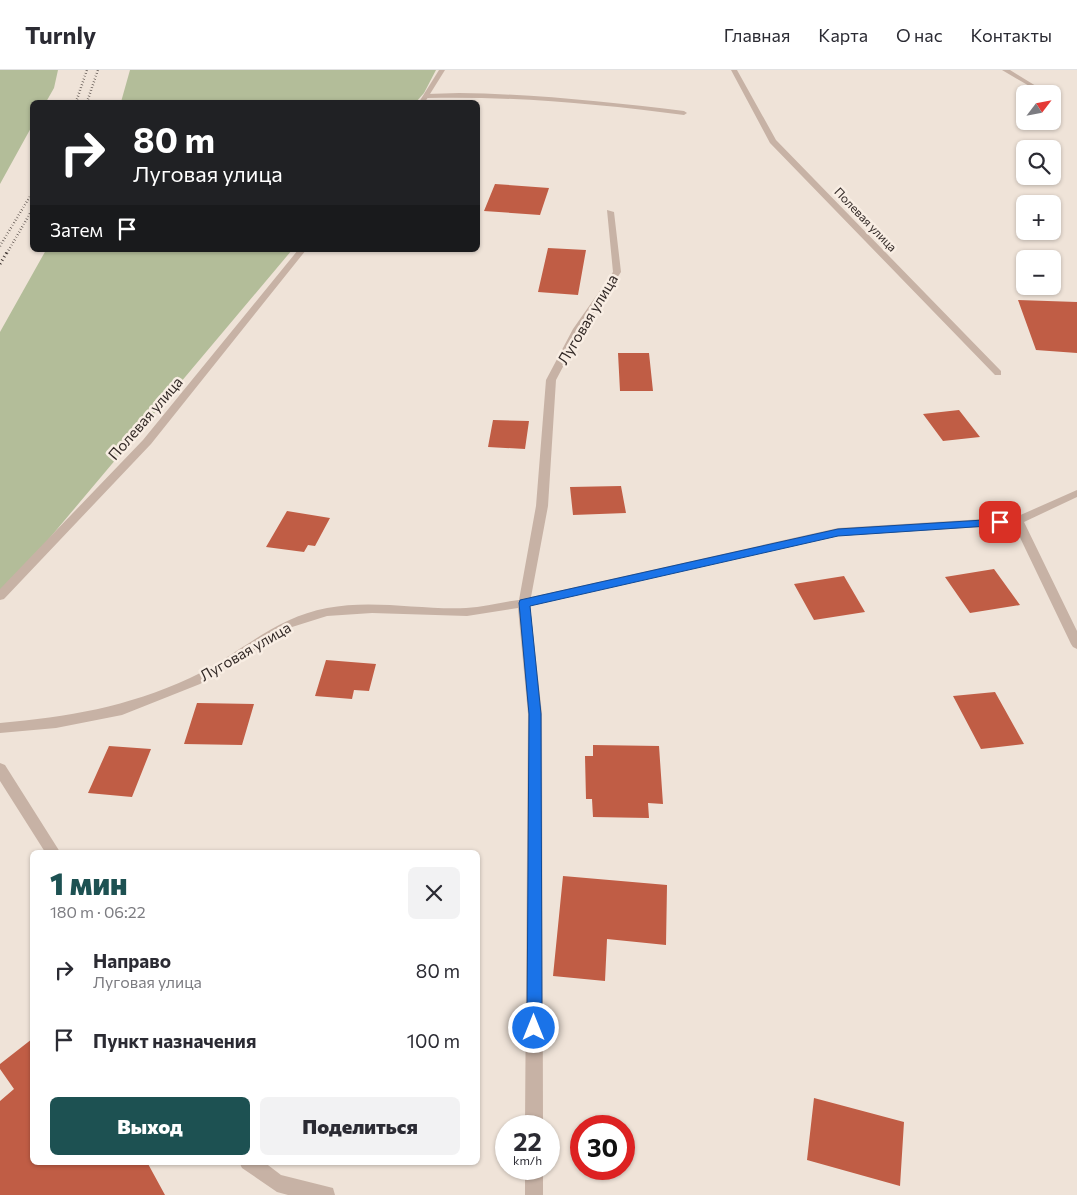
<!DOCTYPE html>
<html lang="ru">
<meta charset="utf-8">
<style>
:root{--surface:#fff;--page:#f2f2f3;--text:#2b2b33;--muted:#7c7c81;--line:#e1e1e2;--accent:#1d5152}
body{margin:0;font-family:Commissioner,sans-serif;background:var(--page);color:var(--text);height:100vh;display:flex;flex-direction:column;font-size:19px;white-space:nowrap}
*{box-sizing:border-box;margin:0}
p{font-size:16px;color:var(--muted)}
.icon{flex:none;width:28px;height:28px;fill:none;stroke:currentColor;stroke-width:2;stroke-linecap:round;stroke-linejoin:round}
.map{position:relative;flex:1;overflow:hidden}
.side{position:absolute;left:30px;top:780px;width:450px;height:315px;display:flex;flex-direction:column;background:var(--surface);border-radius:8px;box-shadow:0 1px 4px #0004}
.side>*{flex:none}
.top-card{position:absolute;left:30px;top:30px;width:450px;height:152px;border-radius:8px;box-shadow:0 1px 4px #0004;background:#202124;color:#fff;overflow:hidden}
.needle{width:32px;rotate:58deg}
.controls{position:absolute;left:1016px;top:15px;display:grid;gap:10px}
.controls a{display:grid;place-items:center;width:45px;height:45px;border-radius:8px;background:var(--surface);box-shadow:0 1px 4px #0004;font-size:25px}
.speed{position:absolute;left:495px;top:1045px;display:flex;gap:10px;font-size:25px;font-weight:700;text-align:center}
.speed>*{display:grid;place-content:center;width:65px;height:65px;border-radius:50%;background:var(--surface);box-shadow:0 1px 4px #0004;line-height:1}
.speed small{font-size:12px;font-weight:400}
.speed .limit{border:8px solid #d22;background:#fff;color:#111}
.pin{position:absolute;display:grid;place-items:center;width:42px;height:42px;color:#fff;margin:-21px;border-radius:10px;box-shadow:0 2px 8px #0006}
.me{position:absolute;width:55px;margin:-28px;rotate:0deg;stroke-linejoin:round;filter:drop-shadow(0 0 4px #0008)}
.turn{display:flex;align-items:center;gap:18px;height:105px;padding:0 20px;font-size:22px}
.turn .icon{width:65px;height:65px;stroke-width:2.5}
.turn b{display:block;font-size:35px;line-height:42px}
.then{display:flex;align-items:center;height:48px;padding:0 20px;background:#0003;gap:10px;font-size:19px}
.round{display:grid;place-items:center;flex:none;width:52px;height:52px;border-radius:8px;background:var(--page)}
.head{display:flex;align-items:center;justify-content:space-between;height:85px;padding:0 20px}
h1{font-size:30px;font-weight:800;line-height:38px;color:var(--accent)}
.button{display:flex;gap:10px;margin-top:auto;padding:10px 20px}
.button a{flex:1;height:58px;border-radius:8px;background:var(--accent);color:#fff;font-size:20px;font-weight:800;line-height:58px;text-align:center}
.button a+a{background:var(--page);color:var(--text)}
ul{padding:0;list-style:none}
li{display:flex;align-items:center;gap:15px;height:70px;padding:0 20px}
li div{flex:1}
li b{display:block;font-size:19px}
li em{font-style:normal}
header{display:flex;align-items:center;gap:30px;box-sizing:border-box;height:70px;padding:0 25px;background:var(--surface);border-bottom:1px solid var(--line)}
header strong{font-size:24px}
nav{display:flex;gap:28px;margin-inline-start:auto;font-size:18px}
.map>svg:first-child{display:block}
.green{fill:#b3bd99}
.building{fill:#c05d45}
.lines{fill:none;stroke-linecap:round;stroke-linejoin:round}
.service{fill:#c7b2a5;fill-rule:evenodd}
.minor{fill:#c7b2a5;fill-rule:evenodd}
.rail-far1{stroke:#322926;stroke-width:2.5;stroke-dasharray:0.5 2.5;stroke-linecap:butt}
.rail{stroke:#322926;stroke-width:3;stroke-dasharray:1 3;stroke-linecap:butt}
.route{fill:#1a73e8;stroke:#114b97}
.labels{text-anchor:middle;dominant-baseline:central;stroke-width:5;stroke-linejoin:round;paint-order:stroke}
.far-street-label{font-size:12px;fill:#322926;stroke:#f8ede3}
.street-label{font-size:15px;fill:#322926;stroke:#f8ede3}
</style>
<header>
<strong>Turnly</strong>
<nav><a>Главная</a><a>Карта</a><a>О нас</a><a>Контакты</a></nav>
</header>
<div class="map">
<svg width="1077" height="1125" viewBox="0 0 1077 1125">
<rect width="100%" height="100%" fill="#efe3d8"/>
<path class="green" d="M 0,0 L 58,0 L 54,18 L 46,32 L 32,32 L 32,56 L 0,114 Z
M 130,0 L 436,0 L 424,23 L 416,32 L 121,32 Z
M 46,180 L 292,180 L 0,527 L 0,262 Z"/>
<path class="building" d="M 495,114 L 549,118 L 540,145 L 484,141 Z
M 548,178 L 586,180 L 578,225 L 538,222 Z
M 1018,230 L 1077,232 L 1077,283 L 1036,280 Z
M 618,283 L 649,283 L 653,321 L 620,321 Z
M 959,340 L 980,367 L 943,371 L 923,344 Z
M 493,350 L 529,351 L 525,379 L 488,377 Z
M 621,416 L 626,443 L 573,445 L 570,417 Z
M 287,441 L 330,448 L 315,476 L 308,475 L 304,482 L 266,477 Z
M 994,499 L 1020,535 L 970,543 L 945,507 Z
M 844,506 L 865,542 L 814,550 L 794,514 Z
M 326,590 L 376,594 L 369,621 L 354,620 L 352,629 L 315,626 Z
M 995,622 L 1024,674 L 981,679 L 953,626 Z
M 197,633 L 254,634 L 242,675 L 184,674 Z
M 593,675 L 659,676 L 663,734 L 648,733 L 649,748 L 593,747 L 592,729 L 586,729 L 585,686 L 593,686 Z
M 109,676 L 151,679 L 132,727 L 88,723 Z
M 563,806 L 667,815 L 666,875 L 607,869 L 605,911 L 553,906 Z
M 32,969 L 32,1092 L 147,1092 L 165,1125 L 0,1125 L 0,1031 L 14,1019 L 0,999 L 0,994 Z
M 814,1028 L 904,1052 L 900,1116 L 807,1090 Z"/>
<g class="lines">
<path class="service" d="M 459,23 C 535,24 609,32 684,41 L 687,43 L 684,45 C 598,34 513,26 427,28 L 424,26 L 427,24 Z"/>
<path class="minor" d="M 439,0 L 445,0 L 425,32 L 419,32 Z
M 731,0 L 737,0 L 776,70 L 1001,301 L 1001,305 L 995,305 L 770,73 Z
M 1002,0 L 1010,0 L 1036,16 L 1031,17 Z
M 607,140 L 614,142 L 621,202 L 583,259 L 556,310 L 548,436 L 531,527 L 838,458 L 1016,447 L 1077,420 L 1077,427 L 1024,452 L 1077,561 L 1077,579 L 1073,577 L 1071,574 L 1014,455 L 838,466 L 530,536 L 542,644 L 543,1056 L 525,1056 L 528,644 L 518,538 L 467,546 L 372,543 L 327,546 L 292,557 L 200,614 L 122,645 L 56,658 L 0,663 L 0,653 C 68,647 127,637 190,608 C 237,586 273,548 327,538 C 373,529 420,540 466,538 C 484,537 501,532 519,530 L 536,436 L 546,310 L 573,259 L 613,202 Z
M 298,180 L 306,180 L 151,374 L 4,529 L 0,530 L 0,519 L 143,370 Z
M 0,693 L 5,695 L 60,782 L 45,782 L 0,711 Z
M 239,1092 L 264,1092 L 281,1105 L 333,1118 L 335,1125 L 288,1125 L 277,1122 L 242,1098 Z
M 525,1099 L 543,1099 L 543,1125 L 525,1125 Z"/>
<path class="rail-far1" d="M 76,32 L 87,0
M 87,32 L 98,0
M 0,176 L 32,123
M 7,183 L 32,140"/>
<path class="rail" d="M 0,194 L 7,182"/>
</g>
<path class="route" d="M 1000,449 L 1005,452 L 1003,455 L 838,466 L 530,536 L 541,644 L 542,958 L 540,963 L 534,965 L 529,963 L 527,958 L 529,644 L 519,533 L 520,530 L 838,459 Z"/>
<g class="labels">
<g class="far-street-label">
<text transform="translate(866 149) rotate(46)">Полевая улица</text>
</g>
<g class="street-label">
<text transform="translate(587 249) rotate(-59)">Луговая улица</text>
<text transform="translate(145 348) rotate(-49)">Полевая улица</text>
<text transform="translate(245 581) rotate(-30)">Луговая улица</text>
</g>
</g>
</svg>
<div class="controls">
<a><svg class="needle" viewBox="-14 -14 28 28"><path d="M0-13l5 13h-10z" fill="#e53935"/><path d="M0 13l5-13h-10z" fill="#7c7c81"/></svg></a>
<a><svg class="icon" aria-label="search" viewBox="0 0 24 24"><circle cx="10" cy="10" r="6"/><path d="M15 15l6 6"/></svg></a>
<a>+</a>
<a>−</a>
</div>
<div class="speed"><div>22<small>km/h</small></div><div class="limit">30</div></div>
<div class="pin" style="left:1000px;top:452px;background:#d93025"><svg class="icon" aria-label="arrive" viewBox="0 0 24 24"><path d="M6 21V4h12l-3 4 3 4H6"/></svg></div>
<svg class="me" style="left:534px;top:958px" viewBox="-20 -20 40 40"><circle r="17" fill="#1a73e8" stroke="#fff" stroke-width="3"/><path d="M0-11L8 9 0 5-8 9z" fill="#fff"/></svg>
<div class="top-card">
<div class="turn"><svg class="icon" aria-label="right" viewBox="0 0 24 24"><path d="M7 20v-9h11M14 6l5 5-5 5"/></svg><div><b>80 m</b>Луговая улица</div></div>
<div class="then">Затем<svg class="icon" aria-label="arrive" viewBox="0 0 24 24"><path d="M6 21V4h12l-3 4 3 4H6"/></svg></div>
</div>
<section class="side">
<div class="head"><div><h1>1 мин</h1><p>180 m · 06:22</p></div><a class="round"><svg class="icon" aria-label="close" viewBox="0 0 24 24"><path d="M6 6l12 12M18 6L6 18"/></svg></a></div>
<ul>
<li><svg class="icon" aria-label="right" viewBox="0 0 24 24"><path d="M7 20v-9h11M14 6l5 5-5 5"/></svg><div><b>Направо</b><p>Луговая улица</p></div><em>80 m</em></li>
<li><svg class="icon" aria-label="arrive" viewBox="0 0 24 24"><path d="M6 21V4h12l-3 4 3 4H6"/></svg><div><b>Пункт назначения</b></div><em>100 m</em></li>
</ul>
<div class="button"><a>Выход</a><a>Поделиться</a></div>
</section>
</div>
